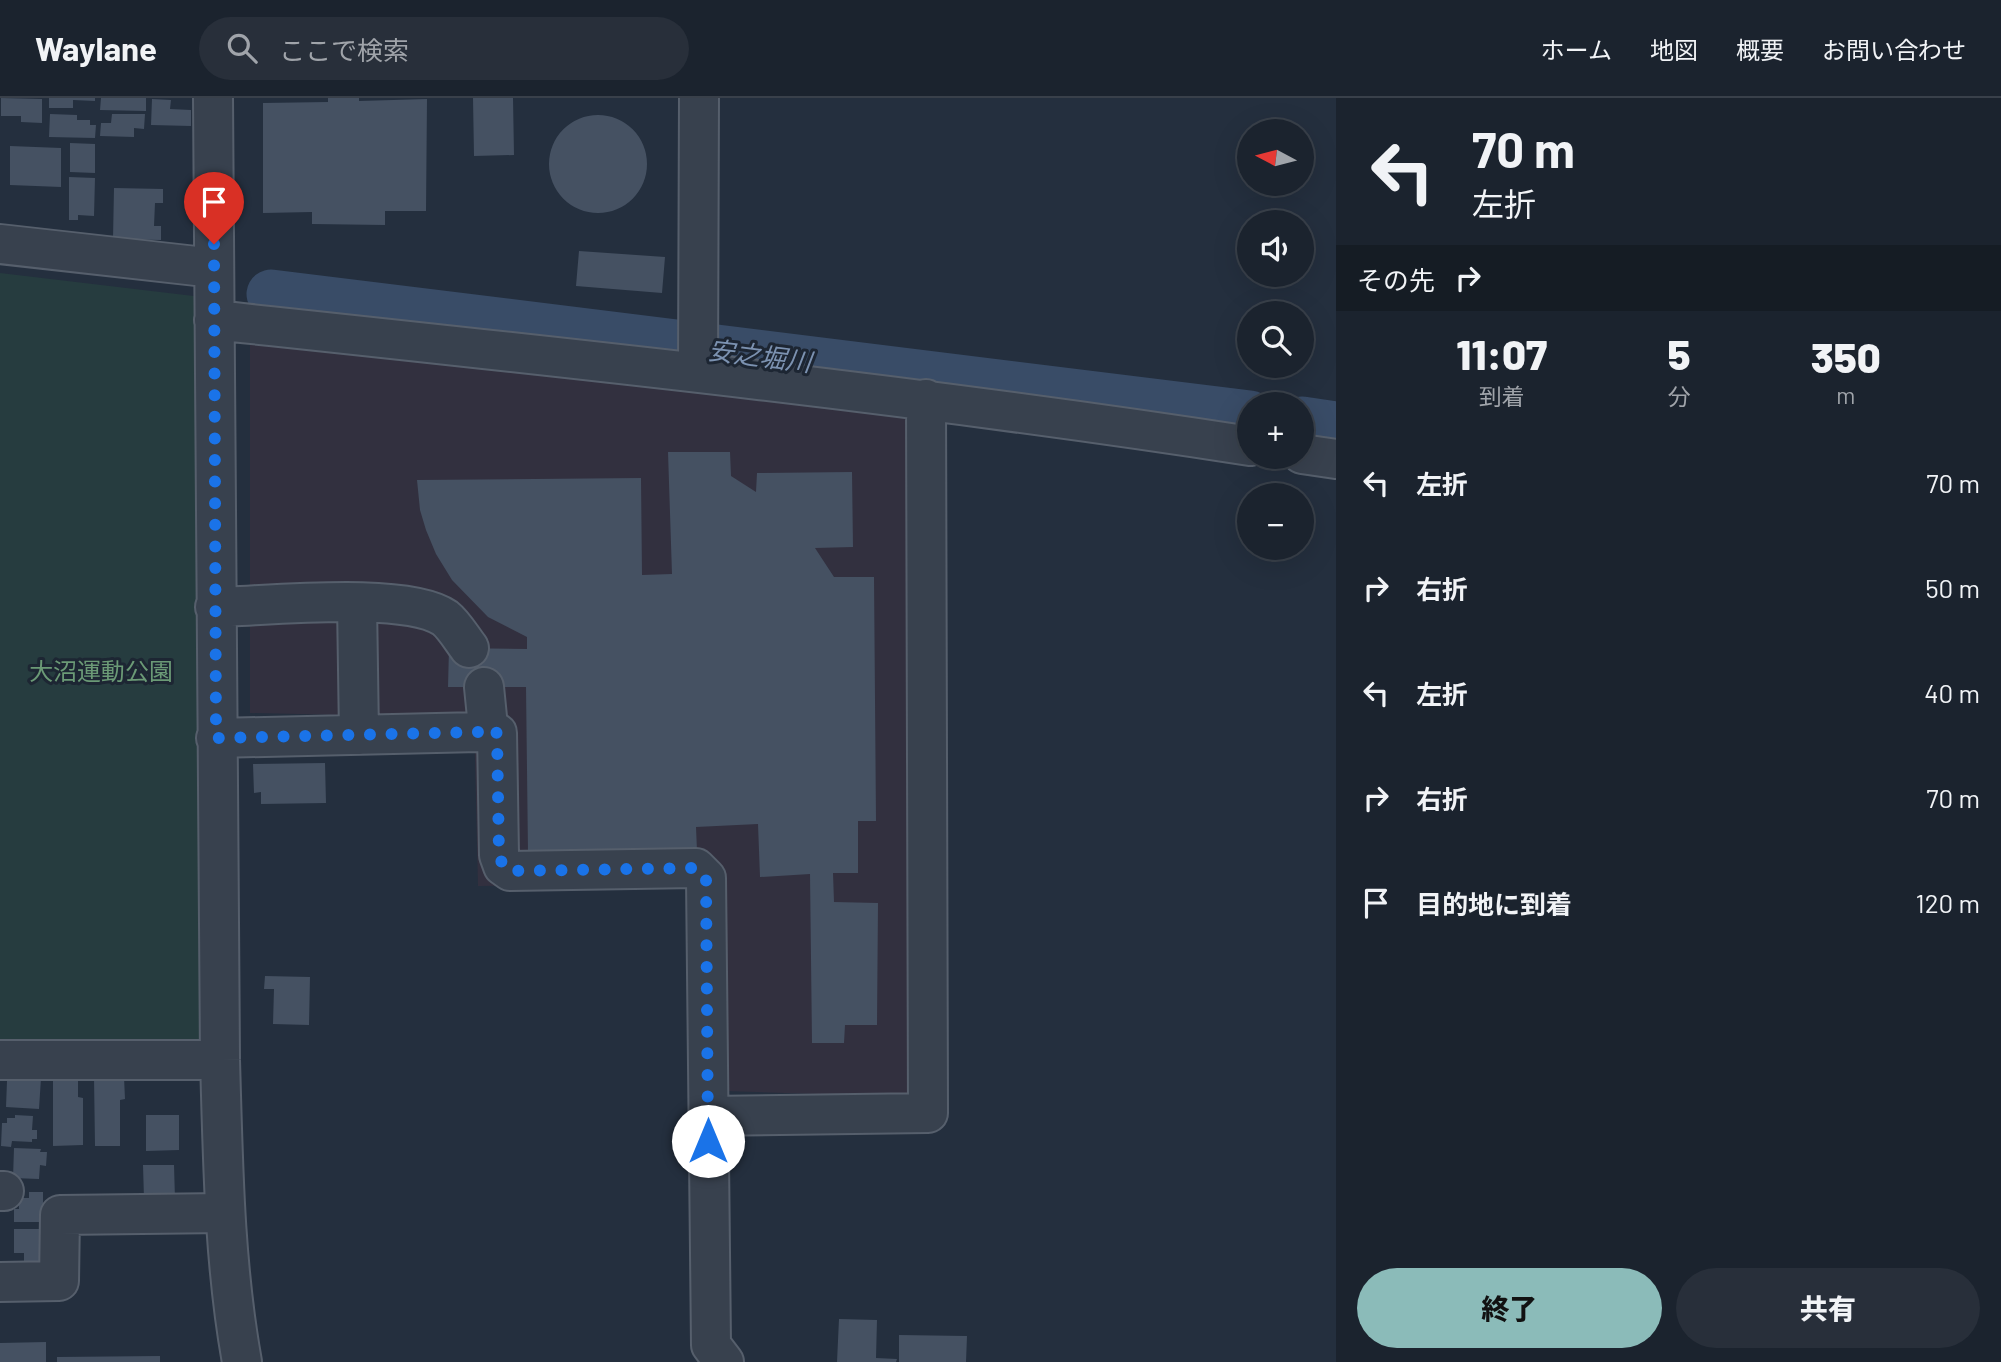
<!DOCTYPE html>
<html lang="ja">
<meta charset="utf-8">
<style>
:root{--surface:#1b232e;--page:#282f3a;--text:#f1f3f6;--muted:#a0a4aa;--line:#39404a;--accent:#8bbbb9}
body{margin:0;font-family:Barlow,"Noto Sans JP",sans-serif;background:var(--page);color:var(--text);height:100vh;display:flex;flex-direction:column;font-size:26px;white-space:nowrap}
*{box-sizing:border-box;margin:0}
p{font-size:23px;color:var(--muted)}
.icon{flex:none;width:38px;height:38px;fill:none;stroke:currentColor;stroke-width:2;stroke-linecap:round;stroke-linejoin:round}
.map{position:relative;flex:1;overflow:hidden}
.drawer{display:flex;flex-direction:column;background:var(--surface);width:665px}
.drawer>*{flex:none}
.hud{background:#1b232e;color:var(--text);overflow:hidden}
.needle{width:46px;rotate:277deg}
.tools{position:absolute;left:1237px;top:21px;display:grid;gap:14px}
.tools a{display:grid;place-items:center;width:77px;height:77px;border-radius:50%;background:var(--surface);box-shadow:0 7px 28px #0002,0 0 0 2px var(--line);font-size:35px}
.pin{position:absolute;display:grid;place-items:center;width:60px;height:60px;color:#fff;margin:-72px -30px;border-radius:50% 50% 50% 0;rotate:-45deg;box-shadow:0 0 7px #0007}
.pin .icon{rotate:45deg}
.me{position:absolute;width:77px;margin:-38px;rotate:0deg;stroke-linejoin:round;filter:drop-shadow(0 0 5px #0008)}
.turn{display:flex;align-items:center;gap:24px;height:147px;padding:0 21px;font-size:32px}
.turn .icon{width:91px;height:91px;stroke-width:2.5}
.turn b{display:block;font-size:49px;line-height:60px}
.then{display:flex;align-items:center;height:66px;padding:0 21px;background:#0003;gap:14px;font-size:26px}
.eta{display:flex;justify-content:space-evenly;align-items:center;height:119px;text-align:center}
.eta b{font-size:42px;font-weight:800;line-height:49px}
.primary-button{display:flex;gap:14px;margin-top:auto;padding:14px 21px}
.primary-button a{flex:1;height:80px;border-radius:42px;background:var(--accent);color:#111;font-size:28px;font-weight:800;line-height:80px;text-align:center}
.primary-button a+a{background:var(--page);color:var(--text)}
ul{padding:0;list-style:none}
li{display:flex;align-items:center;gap:21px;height:105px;padding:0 21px}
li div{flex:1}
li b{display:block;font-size:26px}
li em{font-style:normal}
header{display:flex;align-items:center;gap:42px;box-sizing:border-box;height:98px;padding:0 35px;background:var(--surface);border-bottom:2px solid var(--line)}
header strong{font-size:33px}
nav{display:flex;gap:38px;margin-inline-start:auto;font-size:24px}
.search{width:490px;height:63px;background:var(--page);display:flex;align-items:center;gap:18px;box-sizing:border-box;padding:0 24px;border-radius:38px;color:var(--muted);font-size:26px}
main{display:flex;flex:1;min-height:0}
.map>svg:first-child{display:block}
.medical{fill:#32303f}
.green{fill:#263c3f}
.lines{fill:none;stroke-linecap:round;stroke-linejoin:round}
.river{stroke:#394c67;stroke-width:49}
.building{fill:#455162}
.minor-casing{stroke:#565f6c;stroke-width:42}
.minor{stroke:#38414e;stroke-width:38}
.route{stroke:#1a73e8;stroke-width:12;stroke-dasharray:0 21.6}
.labels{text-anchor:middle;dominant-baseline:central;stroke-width:6;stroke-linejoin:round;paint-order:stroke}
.park-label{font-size:24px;fill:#6b9a76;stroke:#1d2633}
.water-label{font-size:26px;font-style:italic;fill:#7c92b1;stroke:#1d2633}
</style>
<header>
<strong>Waylane</strong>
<div class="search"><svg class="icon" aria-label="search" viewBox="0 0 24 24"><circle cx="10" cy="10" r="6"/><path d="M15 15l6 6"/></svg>ここで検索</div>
<nav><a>ホーム</a><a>地図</a><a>概要</a><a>お問い合わせ</a></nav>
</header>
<main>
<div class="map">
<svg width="1336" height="1264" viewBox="0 0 1336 1264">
<rect width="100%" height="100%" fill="#242f3e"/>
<path class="medical" d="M 250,238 L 903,313 L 909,330 L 911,999 L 725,993 L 724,786 L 478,788 L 474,620 L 250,615 Z"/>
<path class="green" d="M 0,175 L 202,199 L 201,944 L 0,946 Z"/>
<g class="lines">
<path class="river" d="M 271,196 L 1250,317
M 1302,323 L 1336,328"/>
</g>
<path class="building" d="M 1,0 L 42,1 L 42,25 L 21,24 L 21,18 L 1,18 Z
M 49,0 L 95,0 L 95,3 L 73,2 L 73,10 L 49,10 Z
M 101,0 L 146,0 L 146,13 L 100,12 Z
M 328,0 L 359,0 L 359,3 L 427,1 L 426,113 L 385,113 L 385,127 L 312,126 L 312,114 L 263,115 L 263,5 L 328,4 Z
M 473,0 L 513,0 L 514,57 L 474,58 Z
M 152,1 L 171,2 L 170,11 L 191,12 L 191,28 L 151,27 Z
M 50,16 L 77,17 L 77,22 L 90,22 L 90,27 L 96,27 L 95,40 L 49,39 Z
M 112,16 L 145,16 L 144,31 L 134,30 L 134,39 L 100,38 L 101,25 L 111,25 Z
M549 66a49 49 0 1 1 98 0a49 49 0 1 1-98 0Z
M 70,45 L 95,46 L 95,75 L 70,74 Z
M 10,48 L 61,50 L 61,89 L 10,87 Z
M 69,79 L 95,80 L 94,118 L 78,117 L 78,122 L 69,122 Z
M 114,90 L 163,91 L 163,105 L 155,105 L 154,128 L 161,128 L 161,142 L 113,141 Z
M 579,153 L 665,159 L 662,195 L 576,188 Z
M 668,354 L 730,354 L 731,378 L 756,394 L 757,375 L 852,374 L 853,449 L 815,450 L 834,479 L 874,479 L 876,723 L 858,723 L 858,775 L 833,775 L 834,804 L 878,805 L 877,927 L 845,927 L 844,945 L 812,945 L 810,776 L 760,779 L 758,726 L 696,729 L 697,753 L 528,755 L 526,589 L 448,589 L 449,550 L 527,551 L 527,539 L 488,519 L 452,482 L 436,456 L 426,432 L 420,412 L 417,382 L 641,380 L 642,477 L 672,476 Z
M 325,665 L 326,705 L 261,706 L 261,694 L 254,695 L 253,666 Z
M 265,878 L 310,879 L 309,927 L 273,926 L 274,891 L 264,891 Z
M 14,978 L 41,980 L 39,1011 L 6,1009 L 7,983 L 14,983 Z
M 94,979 L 124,979 L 125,1001 L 120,1002 L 120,1048 L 95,1048 Z
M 53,981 L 78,981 L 78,999 L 83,1000 L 83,1047 L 53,1048 Z
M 15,1017 L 33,1018 L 32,1032 L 37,1032 L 37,1041 L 32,1041 L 32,1044 L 12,1043 L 11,1049 L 1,1048 L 2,1025 L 7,1025 L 7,1020 L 15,1020 Z
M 146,1017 L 179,1017 L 179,1052 L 146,1053 Z
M 14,1050 L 41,1051 L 40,1054 L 47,1054 L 46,1068 L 40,1067 L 39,1081 L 13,1080 Z
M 143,1067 L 174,1067 L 175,1101 L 144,1101 Z
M 29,1094 L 43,1094 L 43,1124 L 14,1124 L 14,1111 L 19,1111 L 19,1100 L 29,1100 Z
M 14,1131 L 46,1131 L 40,1169 L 24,1169 L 24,1155 L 14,1155 Z
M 839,1221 L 877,1222 L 876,1260 L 897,1261 L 896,1264 L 837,1264 Z
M 899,1237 L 967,1238 L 966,1264 L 899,1264 Z
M 46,1244 L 46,1264 L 0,1264 L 0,1245 Z
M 160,1258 L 160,1264 L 57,1264 L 57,1259 Z"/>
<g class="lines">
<defs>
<path id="minor" d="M 213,0 L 220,962 C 223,1063 224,1164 242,1264
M 0,146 L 214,170
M 214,222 C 560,259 906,295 1250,348
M 698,273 L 699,0
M 1302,356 L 1336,361
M 357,505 L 359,637
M 215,509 C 266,508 406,493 445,520 C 454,527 462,541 469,550
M 488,629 L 497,635 L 499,757 L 503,768 L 510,773 L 696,770 L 706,780 L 711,1247 L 724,1264
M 216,640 L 479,634 L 488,629 L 484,589
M 0,962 L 220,962
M 708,1018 L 928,1015 L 926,301
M 0,1093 L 4,1093
M 0,1184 L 59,1183 L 60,1117 L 224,1115"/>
</defs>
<use href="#minor" class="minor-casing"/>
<use href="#minor" class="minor"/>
</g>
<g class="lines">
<path class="route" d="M 214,146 L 216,640 L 479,634 L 488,629 L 497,635 L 499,757 L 503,768 L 510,773 L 696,770 L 706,780 L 708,1043"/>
</g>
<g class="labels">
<g class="park-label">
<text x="101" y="572">大沼運動公園</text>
</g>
<g class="water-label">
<text transform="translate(760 257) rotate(7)">安之堀川</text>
</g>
</g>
</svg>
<div class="tools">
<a><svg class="needle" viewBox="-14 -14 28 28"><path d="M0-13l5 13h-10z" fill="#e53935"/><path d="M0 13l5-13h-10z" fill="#a0a4aa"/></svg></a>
<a><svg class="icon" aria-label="sound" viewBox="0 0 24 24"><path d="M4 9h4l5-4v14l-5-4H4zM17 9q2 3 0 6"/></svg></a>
<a><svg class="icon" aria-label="search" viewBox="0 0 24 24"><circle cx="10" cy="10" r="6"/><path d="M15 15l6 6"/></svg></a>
<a>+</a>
<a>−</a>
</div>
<div class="pin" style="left:214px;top:146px;background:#d93025"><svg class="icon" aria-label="arrive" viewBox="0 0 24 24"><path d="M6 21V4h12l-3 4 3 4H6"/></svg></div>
<svg class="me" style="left:708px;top:1043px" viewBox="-20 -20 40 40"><circle r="19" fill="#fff"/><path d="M0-13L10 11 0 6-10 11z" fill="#1a73e8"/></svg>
</div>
<section class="drawer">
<div class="hud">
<div class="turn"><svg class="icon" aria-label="left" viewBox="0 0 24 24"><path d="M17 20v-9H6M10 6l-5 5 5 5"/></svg><div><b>70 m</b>左折</div></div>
<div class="then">その先<svg class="icon" aria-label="right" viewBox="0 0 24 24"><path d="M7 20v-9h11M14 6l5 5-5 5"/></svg></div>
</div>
<div class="eta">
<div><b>11:07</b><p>到着</p></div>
<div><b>5</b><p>分</p></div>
<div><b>350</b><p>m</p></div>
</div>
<ul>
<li><svg class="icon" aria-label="left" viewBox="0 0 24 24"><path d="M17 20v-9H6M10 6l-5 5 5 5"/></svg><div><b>左折</b></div><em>70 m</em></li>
<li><svg class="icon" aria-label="right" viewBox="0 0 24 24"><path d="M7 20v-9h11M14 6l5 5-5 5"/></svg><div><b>右折</b></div><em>50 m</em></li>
<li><svg class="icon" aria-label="left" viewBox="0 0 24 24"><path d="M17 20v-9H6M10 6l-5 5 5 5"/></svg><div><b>左折</b></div><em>40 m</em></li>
<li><svg class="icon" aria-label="right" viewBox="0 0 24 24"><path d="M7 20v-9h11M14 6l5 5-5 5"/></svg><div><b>右折</b></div><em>70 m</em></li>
<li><svg class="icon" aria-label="arrive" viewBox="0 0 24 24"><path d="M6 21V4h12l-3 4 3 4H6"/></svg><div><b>目的地に到着</b></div><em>120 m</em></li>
</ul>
<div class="primary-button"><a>終了</a><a>共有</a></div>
</section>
</main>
